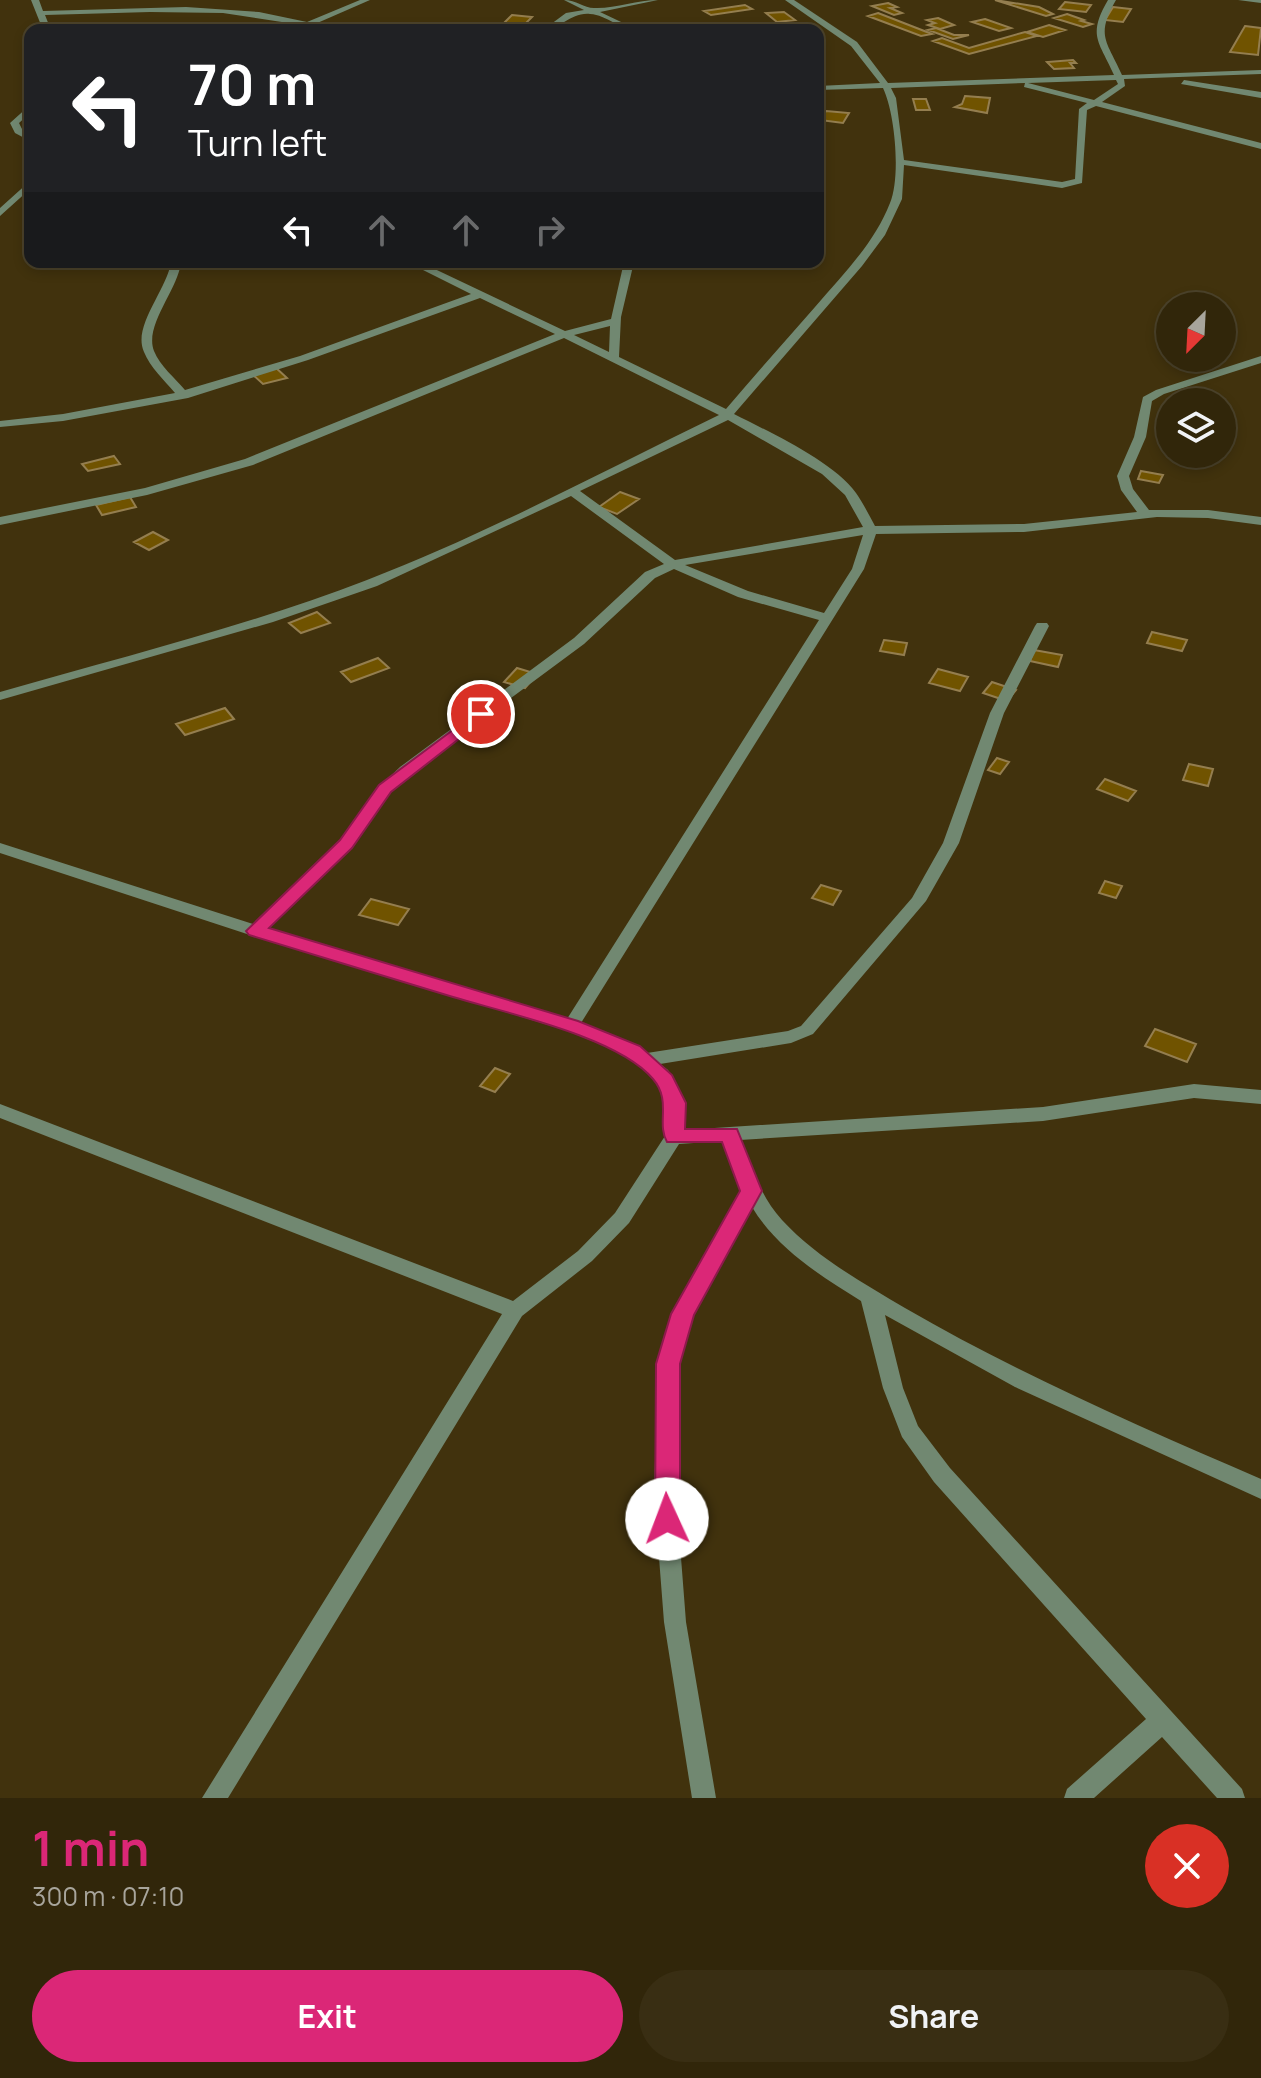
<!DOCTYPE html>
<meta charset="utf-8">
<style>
:root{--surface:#31260a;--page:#392e13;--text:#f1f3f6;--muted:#a8a59c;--line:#4c432b;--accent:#db2777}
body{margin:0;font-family:Manrope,sans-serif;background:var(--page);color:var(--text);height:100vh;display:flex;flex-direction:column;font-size:30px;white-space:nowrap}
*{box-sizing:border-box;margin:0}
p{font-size:26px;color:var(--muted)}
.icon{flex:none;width:44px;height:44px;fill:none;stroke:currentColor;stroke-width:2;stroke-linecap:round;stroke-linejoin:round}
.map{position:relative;height:1798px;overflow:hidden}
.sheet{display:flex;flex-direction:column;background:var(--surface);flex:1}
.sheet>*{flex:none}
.top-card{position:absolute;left:24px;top:24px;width:800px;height:244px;border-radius:16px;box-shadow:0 4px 12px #0003,0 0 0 2px var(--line);background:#202124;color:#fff;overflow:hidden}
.needle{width:52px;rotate:204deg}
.buttons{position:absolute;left:1156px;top:292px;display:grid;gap:16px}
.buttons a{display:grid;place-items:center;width:80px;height:80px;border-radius:50%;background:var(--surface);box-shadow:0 4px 12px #0003,0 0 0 2px var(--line);font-size:40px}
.pin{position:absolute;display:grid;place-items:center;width:68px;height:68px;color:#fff;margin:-34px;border:4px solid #fff;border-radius:50%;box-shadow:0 2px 8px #0007}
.me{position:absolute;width:88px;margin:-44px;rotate:358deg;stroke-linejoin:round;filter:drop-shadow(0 0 6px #0008)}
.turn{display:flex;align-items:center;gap:28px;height:168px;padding:0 32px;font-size:36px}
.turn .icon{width:104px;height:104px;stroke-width:2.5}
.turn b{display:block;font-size:56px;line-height:68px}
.lanes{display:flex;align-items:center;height:76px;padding:0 32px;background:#0003;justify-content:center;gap:40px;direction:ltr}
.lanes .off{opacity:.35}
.round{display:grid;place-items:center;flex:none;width:84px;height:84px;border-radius:42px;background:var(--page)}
.summary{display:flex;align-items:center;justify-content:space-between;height:136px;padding:0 32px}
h1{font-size:48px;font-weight:700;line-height:60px;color:var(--accent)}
.action{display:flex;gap:16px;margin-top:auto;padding:16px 32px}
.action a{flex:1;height:92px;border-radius:48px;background:var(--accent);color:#fff;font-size:32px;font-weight:700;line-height:92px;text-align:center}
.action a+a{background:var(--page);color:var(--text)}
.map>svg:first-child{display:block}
.building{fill:#705300;stroke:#947e4f;stroke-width:2}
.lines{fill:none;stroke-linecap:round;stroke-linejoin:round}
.street{fill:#718871;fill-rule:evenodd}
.route{fill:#db2777;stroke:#8e194d;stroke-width:2}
</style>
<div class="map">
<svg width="1261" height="1798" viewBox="0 0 1261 1798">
<rect width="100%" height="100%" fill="#41320d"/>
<path class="building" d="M 995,0 L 1039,7 L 1053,14 L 1046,16 Z
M 1065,2 L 1091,5 L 1086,12 L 1059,9 Z
M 888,3 L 897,7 L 890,8 L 902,13 L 894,15 L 872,6 Z
M 745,5 L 752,9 L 711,15 L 704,11 Z
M 1113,7 L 1131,9 L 1123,22 L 1105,20 Z
M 784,12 L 795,20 L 777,22 L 766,13 Z
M 878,13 L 932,34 L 921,36 L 868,16 Z
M 1067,14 L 1084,20 L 1081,21 L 1092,24 L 1083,27 L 1054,18 Z
M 512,15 L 532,17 L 523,26 L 503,24 Z
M 938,18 L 954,25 L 940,29 L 928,25 L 935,23 L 927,20 Z
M 985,19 L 1011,28 L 999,31 L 972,22 Z
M 1049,25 L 1065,30 L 1043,37 L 1027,32 Z
M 1245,26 L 1261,28 L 1258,55 L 1230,52 Z
M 936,28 L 954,35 L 969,35 L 953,39 L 928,30 Z
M 1025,32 L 1037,36 L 969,54 L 933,41 L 942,38 L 969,48 Z
M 1073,60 L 1076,63 L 1070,63 L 1074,68 L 1054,69 L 1047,62 Z
M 965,96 L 990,98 L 987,113 L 955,107 L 962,104 Z
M 913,99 L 926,99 L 930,110 L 916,110 Z
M 826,111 L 849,113 L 843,123 L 820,120 Z
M 275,367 L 287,378 L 263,384 L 251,373 Z
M 114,456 L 120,464 L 88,471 L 82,464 Z
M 1141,471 L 1163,475 L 1159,483 L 1138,479 Z
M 620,492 L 639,499 L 617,514 L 599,507 Z
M 130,497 L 136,507 L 102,515 L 96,505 Z
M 153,532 L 168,540 L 149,550 L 134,542 Z
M 317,612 L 330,623 L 301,633 L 289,623 Z
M 1152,632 L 1187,640 L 1182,651 L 1147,643 Z
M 884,640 L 907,643 L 904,655 L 880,651 Z
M 1034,650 L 1062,655 L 1058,667 L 1030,661 Z
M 378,658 L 389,668 L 351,682 L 341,672 Z
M 517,668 L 537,674 L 525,688 L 504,682 Z
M 938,669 L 968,677 L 960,691 L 929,683 Z
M 992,682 L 1016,690 L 1007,701 L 983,693 Z
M 225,708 L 234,719 L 185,735 L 176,724 Z
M 997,758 L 1009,762 L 1000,774 L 988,770 Z
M 1189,764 L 1213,769 L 1208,786 L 1183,780 Z
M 1105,779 L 1136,791 L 1128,801 L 1097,789 Z
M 1105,881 L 1122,886 L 1116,898 L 1099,893 Z
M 821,885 L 841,891 L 833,905 L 812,898 Z
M 371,899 L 409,909 L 398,925 L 359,915 Z
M 1155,1029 L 1196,1044 L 1187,1062 L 1145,1046 Z
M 495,1068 L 510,1074 L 495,1092 L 480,1086 Z"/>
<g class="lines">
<path class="street" d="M 31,0 L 39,0 L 43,11 L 186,7 L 259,12 L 307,22 L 360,0 L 370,0 L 315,24 L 334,30 L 223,13 L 150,12 L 45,15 L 51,30 L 43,30 Z
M 564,0 C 576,0 584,8 594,8 C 614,9 637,0 658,0 L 600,12 L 638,30 C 620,30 607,15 590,14 C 571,12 560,30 543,30 L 566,13 L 584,10 Z
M 785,0 L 794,0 L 857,42 L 888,83 L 1114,75 C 1099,41 1087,36 1108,0 L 1116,0 C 1095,36 1107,41 1122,75 L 1261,70 L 1261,74 L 1124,79 L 1125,86 L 1102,102 L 1261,143 L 1261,149 L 1096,106 L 1087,110 L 1082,183 L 1062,188 L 904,165 L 902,199 L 885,235 L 862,266 L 734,414 C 769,432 833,461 856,493 C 863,503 869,515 875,526 L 1024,524 L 1137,512 L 1121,490 L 1117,476 L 1134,437 L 1143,397 L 1156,390 L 1261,356 L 1261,363 L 1164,394 L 1152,401 L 1146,437 L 1129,476 L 1133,489 L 1149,510 L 1208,510 L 1261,517 L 1261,525 L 1208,518 L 1157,517 L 1024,532 L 876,534 L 864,569 L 581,1023 L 639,1047 L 647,1053 L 788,1031 L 801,1026 L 912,898 L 943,843 L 990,713 L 1035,626 L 1037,623 L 1047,623 L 1049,626 L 1004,713 L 959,843 L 926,901 L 813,1034 L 791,1043 L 660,1064 L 668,1070 L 685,1103 L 684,1130 L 1043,1107 L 1194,1084 L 1261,1090 L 1261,1104 L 1194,1098 L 1043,1121 L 740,1140 C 752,1168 761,1197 782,1220 C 816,1257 863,1283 905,1308 C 1019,1374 1140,1427 1261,1479 L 1261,1499 L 1015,1387 L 885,1315 L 903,1388 L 918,1426 L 950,1468 L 1242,1789 L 1245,1798 L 1217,1798 L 1162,1737 L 1094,1798 L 1064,1798 L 1067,1789 L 1146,1719 L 934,1482 L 902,1437 L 883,1388 L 861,1301 C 821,1276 777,1249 752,1207 L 693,1315 L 678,1364 L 676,1493 L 686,1622 L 716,1798 L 692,1798 L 664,1622 L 654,1493 L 658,1364 L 673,1314 L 742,1189 L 723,1141 L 679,1144 L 629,1223 L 592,1261 L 522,1316 L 228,1798 L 202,1798 L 502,1314 L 0,1118 L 0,1104 L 513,1301 L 578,1251 L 615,1213 L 665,1136 L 667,1103 L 655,1079 L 627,1055 L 565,1030 L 250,935 L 0,853 L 0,843 L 253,924 L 341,841 L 380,786 L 400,767 L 574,638 L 645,572 L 664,564 L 571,496 L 377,586 L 273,622 L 0,700 L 0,692 C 122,657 248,626 367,580 C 487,534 603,471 719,415 L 564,338 L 253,465 L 147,495 L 0,525 L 0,517 L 145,488 L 245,459 L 555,334 L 480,298 L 308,360 L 188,398 L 63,421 L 0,427 L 0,421 L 63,414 L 175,393 C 164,380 150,367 144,352 C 132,326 167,290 171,262 L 181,262 C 178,290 144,325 154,351 C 160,366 175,378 185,390 L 300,356 L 471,294 L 407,262 L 420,262 L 565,331 L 611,319 L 624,262 L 634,262 L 621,317 L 619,357 L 726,409 C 755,375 785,341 815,307 C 843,274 874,244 890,203 C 901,177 895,113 883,88 L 818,90 L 818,86 L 880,83 L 851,46 ZM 1116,80 L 1118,84 L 1094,100 L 1028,83 ZM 1025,83 L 1024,87 L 1087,103 L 1079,109 L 1075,179 L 1062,182 L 904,160 L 896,98 L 891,88 ZM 610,326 L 609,352 L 574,335 ZM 728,420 L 822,474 L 845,495 L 863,527 L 675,560 L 580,491 ZM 863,535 L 852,569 L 824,613 L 748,591 L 685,565 ZM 674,569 L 738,597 L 819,620 L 567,1019 L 268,929 L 351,847 L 390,792 L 410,773 L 584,644 L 655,578 Z
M 1238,0 L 1261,0 L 1261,3 Z
M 1184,80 L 1261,92 L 1261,98 L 1181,84 Z
M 30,105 L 30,113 L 19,123 L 22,129 L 30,134 L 30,141 L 15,133 L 10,123 Z
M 30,181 L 30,189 L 0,216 L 0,208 Z"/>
</g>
<path class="route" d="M 481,709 L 489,714 L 487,717 L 391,792 L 352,848 L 269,928 L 578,1021 L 640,1046 L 672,1075 L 686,1103 L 685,1129 L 737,1129 L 762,1191 L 694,1315 L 680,1364 L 680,1519 L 676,1527 L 667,1530 L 659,1527 L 655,1519 L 656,1364 L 671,1314 L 740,1191 L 722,1142 L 667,1142 C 656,1123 672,1101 653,1079 C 618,1037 506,1013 453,997 C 385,976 317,956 249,935 L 246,931 L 340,840 L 379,785 Z"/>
</svg>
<div class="buttons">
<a><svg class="needle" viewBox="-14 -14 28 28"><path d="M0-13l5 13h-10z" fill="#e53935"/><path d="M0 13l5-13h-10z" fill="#a8a59c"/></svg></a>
<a><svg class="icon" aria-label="layers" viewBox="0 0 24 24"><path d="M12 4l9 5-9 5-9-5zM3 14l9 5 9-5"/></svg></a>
</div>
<div class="pin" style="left:481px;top:714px;background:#d93025"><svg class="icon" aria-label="arrive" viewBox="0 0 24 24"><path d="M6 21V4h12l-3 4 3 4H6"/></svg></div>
<svg class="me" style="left:667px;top:1519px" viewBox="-20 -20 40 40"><circle r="19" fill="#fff"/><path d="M0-13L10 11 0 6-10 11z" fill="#db2777"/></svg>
<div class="top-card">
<div class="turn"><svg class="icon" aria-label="left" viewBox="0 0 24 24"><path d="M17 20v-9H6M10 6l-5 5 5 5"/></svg><div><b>70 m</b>Turn left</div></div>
<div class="lanes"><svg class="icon" aria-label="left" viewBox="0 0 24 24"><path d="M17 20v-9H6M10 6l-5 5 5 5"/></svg><svg class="icon off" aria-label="ahead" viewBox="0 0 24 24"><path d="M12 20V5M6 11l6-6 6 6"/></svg><svg class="icon off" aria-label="ahead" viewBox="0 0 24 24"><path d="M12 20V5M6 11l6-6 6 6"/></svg><svg class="icon off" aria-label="right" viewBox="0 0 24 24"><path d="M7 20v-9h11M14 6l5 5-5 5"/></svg></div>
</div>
</div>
<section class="sheet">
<div class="summary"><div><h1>1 min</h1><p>300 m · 07:10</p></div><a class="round" style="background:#d93025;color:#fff"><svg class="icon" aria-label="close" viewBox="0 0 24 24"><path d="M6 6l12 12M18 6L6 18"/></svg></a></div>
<div class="action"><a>Exit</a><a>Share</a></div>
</section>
